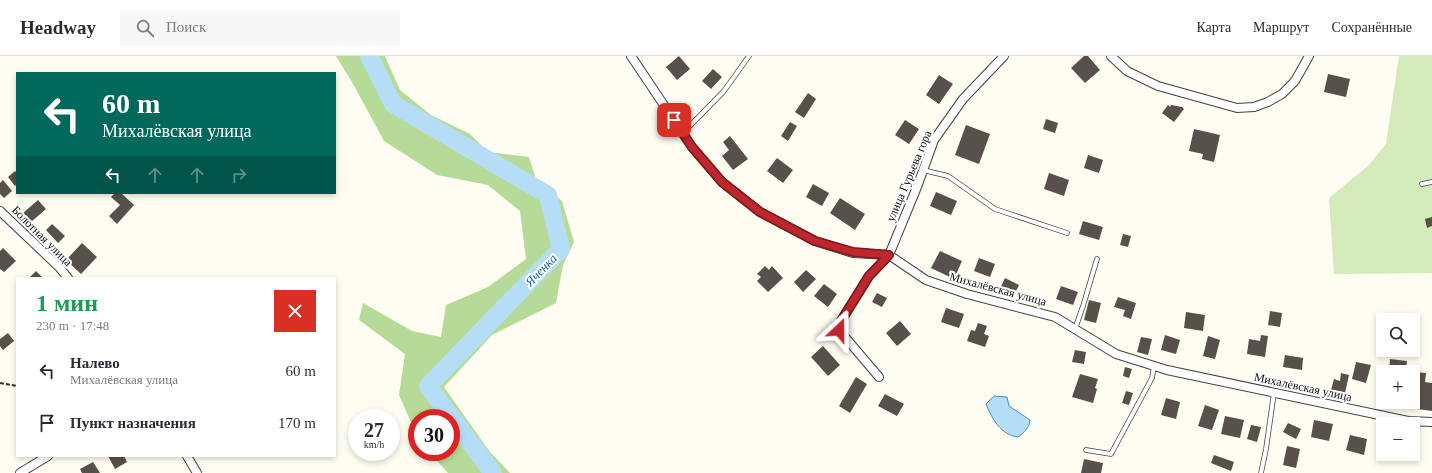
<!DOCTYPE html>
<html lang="ru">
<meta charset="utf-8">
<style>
:root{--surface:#fff;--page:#f7f7f7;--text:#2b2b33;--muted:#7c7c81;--line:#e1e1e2}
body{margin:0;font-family:Georgia,serif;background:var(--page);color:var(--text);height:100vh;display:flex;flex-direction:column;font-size:15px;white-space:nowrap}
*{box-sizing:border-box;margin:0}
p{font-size:13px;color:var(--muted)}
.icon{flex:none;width:22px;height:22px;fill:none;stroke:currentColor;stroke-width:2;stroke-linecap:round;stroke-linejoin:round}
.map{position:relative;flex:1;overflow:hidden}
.panel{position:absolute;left:16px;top:221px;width:320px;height:180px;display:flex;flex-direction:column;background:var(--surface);border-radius:0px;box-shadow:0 2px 6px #0003}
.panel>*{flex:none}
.hud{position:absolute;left:16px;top:16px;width:320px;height:122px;border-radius:0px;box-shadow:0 2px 6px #0003;background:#00695c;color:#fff;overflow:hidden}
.tools{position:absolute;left:1376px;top:257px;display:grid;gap:8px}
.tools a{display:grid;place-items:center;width:44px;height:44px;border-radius:0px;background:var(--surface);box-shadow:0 2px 6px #0003;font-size:20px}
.speed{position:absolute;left:348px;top:353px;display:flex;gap:8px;font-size:20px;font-weight:700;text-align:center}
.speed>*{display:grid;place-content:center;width:52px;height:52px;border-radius:50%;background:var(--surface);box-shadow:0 2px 6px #0003;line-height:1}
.speed small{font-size:10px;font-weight:400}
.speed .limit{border:6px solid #d22;background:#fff;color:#111}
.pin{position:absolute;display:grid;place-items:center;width:34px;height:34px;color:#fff;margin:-17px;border-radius:8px;box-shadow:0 2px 6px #0006}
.me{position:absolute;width:44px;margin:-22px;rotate:23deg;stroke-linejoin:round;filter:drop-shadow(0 0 3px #0008)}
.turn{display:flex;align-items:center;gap:14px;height:84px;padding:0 20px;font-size:18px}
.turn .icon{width:52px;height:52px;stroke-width:2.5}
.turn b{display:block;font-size:28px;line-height:34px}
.lanes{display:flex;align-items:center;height:38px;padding:0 20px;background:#0003;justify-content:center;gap:20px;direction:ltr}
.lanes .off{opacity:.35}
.round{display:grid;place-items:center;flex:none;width:42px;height:42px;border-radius:0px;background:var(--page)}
.overview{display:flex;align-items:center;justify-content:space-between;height:68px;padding:0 20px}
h1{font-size:24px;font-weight:700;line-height:30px;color:#1e9e55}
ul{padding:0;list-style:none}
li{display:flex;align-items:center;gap:12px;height:52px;padding:0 20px}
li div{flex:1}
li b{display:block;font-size:15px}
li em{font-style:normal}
header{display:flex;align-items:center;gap:24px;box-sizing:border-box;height:56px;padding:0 20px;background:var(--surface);border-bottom:1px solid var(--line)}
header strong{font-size:19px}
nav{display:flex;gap:22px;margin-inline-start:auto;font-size:14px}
.search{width:280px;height:36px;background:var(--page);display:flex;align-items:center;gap:10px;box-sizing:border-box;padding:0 14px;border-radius:0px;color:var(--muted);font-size:15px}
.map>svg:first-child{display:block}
.green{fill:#d3eaba}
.forest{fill:#b6db99}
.water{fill:#b5def6;stroke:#3c93cd}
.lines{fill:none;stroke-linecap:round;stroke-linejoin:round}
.river{stroke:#b5def6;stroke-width:18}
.building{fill:#58504b}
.service-casing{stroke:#424242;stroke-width:5.5}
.minor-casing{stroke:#424242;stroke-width:10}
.path{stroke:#313131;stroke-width:2;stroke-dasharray:4 2;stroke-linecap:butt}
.service{stroke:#fff;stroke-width:4}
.minor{stroke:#fff;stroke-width:8}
.route-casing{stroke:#7d191d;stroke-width:10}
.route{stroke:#c0262d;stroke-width:7}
.labels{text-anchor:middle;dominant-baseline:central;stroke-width:4;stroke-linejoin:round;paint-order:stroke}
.street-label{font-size:12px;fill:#0f0f0f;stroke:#fff}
.water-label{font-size:13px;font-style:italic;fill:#1764a2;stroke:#fff}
</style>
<header>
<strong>Headway</strong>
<div class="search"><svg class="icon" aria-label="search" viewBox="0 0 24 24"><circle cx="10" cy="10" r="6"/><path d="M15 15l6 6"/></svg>Поиск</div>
<nav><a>Карта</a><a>Маршрут</a><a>Сохранённые</a></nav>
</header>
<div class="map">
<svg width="1432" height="417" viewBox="0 0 1432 417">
<rect width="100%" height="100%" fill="#fffcf1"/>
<path class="green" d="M 1399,0 L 1432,0 L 1432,217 L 1334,218 L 1329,142 L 1368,110 L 1386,88 Z"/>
<path class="forest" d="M 336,0 L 385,0 L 400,34 L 431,59 L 470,78 L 488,96 L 529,101 L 536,123 L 562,145 L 574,186 L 563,209 L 556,247 L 492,279 L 444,331 L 490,396 L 510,417 L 448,417 L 429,396 L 451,396 L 451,362 L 417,362 L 417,380 L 399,339 L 405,298 L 359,264 L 363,247 L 412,275 L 441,281 L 446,249 L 488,231 L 526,203 L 520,155 L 488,129 L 437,119 L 384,85 L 352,26 Z"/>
<path class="water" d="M 994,340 L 1007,341 L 1009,350 L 1030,364 C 1029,372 1025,376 1018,381 C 1001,379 992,363 986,348 Z"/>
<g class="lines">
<path class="river" d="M 369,0 L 393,48 L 548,139 L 561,193 L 428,330 L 493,417"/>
</g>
<path class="building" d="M 679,0 L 690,13 L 677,24 L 666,11 Z
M 1084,0 L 1088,0 L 1100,14 L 1085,27 L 1071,12 Z
M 713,13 L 722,21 L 711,33 L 702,25 Z
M 1328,18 L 1350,23 L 1346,41 L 1324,36 Z
M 939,19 L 953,28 L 939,48 L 926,39 Z
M 808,37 L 816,43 L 804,62 L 795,56 Z
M 1168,49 L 1170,51 L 1171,49 L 1182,51 L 1184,53 L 1174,66 L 1162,57 Z
M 1046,63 L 1058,67 L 1055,77 L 1043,73 Z
M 905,64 L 919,73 L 909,88 L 895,79 Z
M 790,66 L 797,70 L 788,85 L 781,80 Z
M 966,69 L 990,78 L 979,108 L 955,99 Z
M 1194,73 L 1220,79 L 1214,106 L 1202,103 L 1203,98 L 1189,95 Z
M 730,80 L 748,103 L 733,114 L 722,100 L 729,94 L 723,86 Z
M 1088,99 L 1103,104 L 1099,117 L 1084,112 Z
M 777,102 L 793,114 L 783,127 L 767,115 Z
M 15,115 L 17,117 L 17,128 L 15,130 L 8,121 Z
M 1049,117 L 1069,124 L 1064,140 L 1044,133 Z
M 3,124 L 12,135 L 4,142 L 0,138 L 0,127 Z
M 813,128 L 829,137 L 822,150 L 806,141 Z
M 936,136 L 957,145 L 951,159 L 930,150 Z
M 115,137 L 121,137 L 134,149 L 117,168 L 109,160 L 120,149 L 111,141 Z
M 840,142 L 865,158 L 855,174 L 830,157 Z
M 38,144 L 46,153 L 31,166 L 23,157 Z
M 1432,161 L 1432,170 L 1427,172 L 1425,163 Z
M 1083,165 L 1103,171 L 1099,184 L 1079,178 Z
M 52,168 L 65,180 L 58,187 L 46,174 Z
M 1123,178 L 1131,180 L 1128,191 L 1120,189 Z
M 82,187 L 97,201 L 81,218 L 66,204 Z
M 3,192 L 16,205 L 4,216 L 0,213 L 0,195 Z
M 940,195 L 962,205 L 954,223 L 931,212 Z
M 979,202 L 995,208 L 990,221 L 974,215 Z
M 765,210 L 769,214 L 772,210 L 783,222 L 768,236 L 757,225 L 761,221 L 757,218 Z
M 806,214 L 816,223 L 803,236 L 794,226 Z
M 36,215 L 43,222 L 29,222 Z
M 1005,222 L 1019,229 L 1013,241 L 999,235 Z
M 824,228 L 837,238 L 828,251 L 814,240 Z
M 1061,230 L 1078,236 L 1073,249 L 1056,243 Z
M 877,237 L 887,242 L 882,251 L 872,246 Z
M 1118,241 L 1136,247 L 1131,263 L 1123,260 L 1125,254 L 1114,251 Z
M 1089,244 L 1101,247 L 1096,267 L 1084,264 Z
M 946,252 L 964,258 L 959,272 L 941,266 Z
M 1270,255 L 1282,257 L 1280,271 L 1268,269 Z
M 1186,256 L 1205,259 L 1203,275 L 1184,272 Z
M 900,265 L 911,278 L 897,290 L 886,277 Z
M 978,267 L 987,270 L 984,278 L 989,280 L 985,291 L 967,285 L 971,274 L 975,275 Z
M 8,277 L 14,285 L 3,294 L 0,290 L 0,283 Z
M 1165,279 L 1180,284 L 1176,298 L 1161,294 Z
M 1261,279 L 1268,280 L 1265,301 L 1247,298 L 1249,283 L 1260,285 Z
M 1208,280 L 1220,284 L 1215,303 L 1203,300 Z
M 1141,281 L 1152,283 L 1148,299 L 1137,296 Z
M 823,290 L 840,309 L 828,320 L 811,301 Z
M 1075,294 L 1086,296 L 1084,308 L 1072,306 Z
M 1285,299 L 1303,302 L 1302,314 L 1283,311 Z
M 1390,303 L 1407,305 L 1406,316 L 1389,316 Z
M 1356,306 L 1371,309 L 1366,327 L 1352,323 Z
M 1125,311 L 1132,313 L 1129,322 L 1123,320 Z
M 1414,316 L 1426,317 L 1425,326 L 1432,327 L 1432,355 L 1410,352 L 1411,346 L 1413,346 Z
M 1341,317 L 1349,319 L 1345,337 L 1331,334 L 1334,323 L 1340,325 Z
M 1080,318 L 1098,323 L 1095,332 L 1097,333 L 1093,347 L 1072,341 Z
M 856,321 L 867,328 L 850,357 L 839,350 Z
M 1126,335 L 1133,337 L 1129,349 L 1122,347 Z
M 885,338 L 904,348 L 897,360 L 878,350 Z
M 1166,342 L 1180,346 L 1176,363 L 1161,359 Z
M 1205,349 L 1219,354 L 1212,374 L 1198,370 Z
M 1225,360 L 1244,364 L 1240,382 L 1221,378 Z
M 1314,364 L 1333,368 L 1329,385 L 1311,381 Z
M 1288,367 L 1301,373 L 1296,383 L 1283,376 Z
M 1251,369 L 1261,371 L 1257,386 L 1247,383 Z
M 1350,379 L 1367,383 L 1364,399 L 1346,394 Z
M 1287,390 L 1300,393 L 1296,412 L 1283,409 Z
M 1214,399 L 1234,406 L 1231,415 L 1211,407 Z
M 108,400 L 124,400 L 127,406 L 115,413 Z
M 1084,403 L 1103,407 L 1101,417 L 1081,417 Z
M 93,406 L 100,417 L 82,417 L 80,413 Z"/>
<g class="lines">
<defs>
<path id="service" d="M 683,77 L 724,35 L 749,0
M 923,114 L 948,120 L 995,153 L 1067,177
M 1422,128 L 1432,126
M 1075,273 L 1083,250 L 1097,203
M 1086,394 L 1111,398 L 1152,322 L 1154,310
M 1261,417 L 1266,393 L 1274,337"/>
<path id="minor" d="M 631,0 L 692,91 L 722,126 L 760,156 L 815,185 L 853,197 L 889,199 L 926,224 L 967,238 L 1055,261 L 1116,298 L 1167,314 L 1408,365 L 1432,366
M 1111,0 L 1127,15 L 1158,30 L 1237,52 L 1254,51 L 1268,46 L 1282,38 L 1295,25 L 1309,0
M 0,155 L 59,211 L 68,222
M 879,321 L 839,274 L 841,265 L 869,220 L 889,199 L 917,131 L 934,84 L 963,43 L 1004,0
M 187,400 L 197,417
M 20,417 L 48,400"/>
</defs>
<use href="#service" class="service-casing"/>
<use href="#minor" class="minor-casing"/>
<path class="path" d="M 0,327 L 17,330"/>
<use href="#service" class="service"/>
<use href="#minor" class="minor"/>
</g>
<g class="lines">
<defs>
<path id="route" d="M 674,64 L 692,91 L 722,126 L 760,156 L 815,185 L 853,196 L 889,199 L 869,220 L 841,265 L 839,274"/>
</defs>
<use href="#route" class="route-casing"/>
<use href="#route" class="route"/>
</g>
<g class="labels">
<g class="street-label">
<text transform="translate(909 120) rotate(-67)">улица Гурьева гора</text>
<text transform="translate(42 180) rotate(45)">Болотная улица</text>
<text transform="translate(998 233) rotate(15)">Михалёвская улица</text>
<text transform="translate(1303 331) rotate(12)">Михалёвская улица</text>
</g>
<g class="water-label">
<text transform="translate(541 214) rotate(-46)">Яченка</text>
</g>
</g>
</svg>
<div class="tools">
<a><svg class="icon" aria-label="search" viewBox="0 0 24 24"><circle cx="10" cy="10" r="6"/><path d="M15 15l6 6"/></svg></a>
<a>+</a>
<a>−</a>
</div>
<div class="speed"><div>27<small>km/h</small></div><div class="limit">30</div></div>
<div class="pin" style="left:674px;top:64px;background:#d93025"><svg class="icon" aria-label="arrive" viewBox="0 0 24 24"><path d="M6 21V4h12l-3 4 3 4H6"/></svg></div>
<svg class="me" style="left:839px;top:274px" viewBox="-20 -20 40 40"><path d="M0-17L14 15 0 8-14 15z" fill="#c0262d" stroke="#fff" stroke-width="4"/></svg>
<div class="hud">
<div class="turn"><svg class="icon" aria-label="left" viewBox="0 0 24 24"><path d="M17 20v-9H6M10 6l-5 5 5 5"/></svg><div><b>60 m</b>Михалёвская улица</div></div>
<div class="lanes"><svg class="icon" aria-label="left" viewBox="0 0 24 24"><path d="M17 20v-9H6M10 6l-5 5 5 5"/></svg><svg class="icon off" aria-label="ahead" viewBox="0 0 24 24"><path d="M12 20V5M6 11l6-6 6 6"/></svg><svg class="icon off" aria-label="ahead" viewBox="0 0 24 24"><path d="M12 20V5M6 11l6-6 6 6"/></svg><svg class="icon off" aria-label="right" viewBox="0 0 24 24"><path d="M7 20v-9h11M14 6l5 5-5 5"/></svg></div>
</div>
<section class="panel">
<div class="overview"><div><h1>1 мин</h1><p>230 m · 17:48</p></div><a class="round" style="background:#d93025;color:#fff"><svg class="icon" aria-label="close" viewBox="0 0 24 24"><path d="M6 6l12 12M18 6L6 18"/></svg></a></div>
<ul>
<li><svg class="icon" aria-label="left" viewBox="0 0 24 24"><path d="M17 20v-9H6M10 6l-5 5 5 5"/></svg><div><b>Налево</b><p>Михалёвская улица</p></div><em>60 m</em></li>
<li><svg class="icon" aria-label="arrive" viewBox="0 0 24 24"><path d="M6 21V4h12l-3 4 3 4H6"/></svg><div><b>Пункт назначения</b></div><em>170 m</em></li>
</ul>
</section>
</div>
